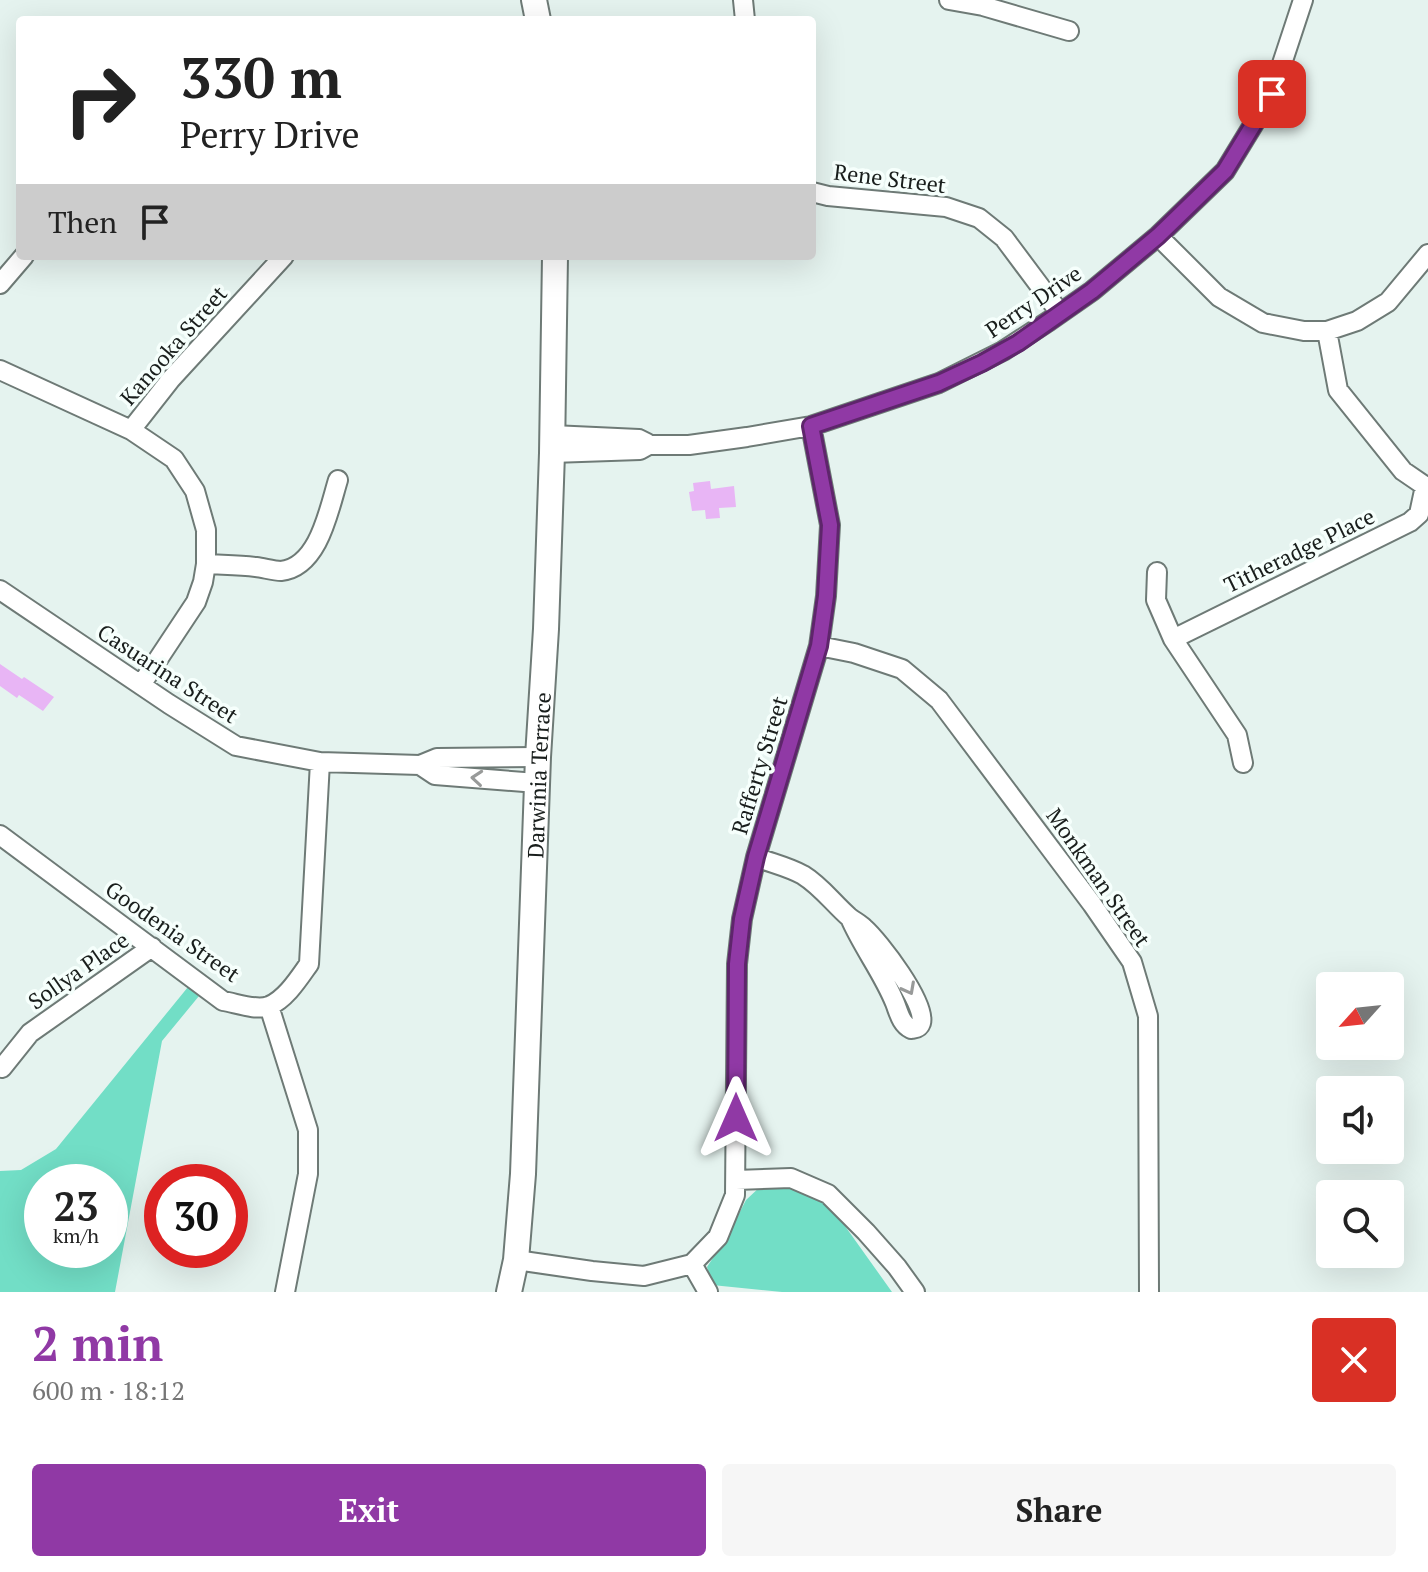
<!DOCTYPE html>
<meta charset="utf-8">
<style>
:root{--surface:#fff;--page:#f6f6f6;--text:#222;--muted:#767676;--accent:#9039a5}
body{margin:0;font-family:"PT Serif",serif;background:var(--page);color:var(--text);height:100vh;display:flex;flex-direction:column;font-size:30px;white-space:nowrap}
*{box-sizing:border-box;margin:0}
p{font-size:26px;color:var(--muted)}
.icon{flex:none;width:44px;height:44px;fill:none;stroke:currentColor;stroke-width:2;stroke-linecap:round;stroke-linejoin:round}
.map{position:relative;height:1292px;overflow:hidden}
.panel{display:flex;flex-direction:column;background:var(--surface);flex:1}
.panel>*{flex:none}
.banner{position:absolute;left:16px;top:16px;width:800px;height:244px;border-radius:8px;box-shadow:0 8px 32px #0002;background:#fff;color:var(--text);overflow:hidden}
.needle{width:52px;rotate:243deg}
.buttons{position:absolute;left:1316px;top:972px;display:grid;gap:16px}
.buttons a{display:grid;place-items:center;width:88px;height:88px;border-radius:8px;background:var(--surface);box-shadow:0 8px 32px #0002;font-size:40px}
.speed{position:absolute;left:24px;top:1164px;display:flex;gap:16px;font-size:40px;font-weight:700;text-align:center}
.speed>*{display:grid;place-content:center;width:104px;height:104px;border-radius:50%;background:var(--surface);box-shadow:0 8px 32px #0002;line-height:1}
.speed small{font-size:20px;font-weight:400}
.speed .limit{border:12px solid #d22;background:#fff;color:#111}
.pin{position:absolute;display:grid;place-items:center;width:68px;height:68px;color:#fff;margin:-34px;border-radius:16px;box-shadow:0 4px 12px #0006}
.me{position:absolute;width:88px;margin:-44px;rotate:0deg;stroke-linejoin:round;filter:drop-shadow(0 0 6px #0008)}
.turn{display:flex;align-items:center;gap:28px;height:168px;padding:0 32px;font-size:36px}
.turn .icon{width:104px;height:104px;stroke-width:2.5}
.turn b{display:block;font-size:56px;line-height:68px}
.then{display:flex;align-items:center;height:76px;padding:0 32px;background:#0003;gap:16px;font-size:30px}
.round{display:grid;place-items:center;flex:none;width:84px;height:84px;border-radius:8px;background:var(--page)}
.headline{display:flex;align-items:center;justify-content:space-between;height:136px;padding:0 32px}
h1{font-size:48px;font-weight:800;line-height:60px;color:var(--accent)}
.primary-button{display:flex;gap:16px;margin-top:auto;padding:16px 32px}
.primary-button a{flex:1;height:92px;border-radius:8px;background:var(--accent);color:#fff;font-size:32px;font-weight:800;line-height:92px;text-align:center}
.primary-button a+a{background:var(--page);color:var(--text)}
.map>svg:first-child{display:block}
.green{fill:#72dec6;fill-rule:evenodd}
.building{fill:#e8b5f5}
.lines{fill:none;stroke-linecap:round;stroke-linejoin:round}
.minor-casing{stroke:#6e7a76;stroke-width:22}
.major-casing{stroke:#6e7a76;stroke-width:28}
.minor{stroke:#fff;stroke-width:18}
.major{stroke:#fff;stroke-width:24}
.oneway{stroke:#989a99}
.route-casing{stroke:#5e256b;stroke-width:20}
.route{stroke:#9039a5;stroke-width:14}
.labels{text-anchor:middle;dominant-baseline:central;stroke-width:7;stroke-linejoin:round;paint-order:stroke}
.street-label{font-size:22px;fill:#191e1c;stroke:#f6fffc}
</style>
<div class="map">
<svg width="1428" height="1292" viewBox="0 0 1428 1292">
<rect width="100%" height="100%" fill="#e5f3ef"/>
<path class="green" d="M 188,987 L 199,996 L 162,1041 L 115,1292 L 0,1292 L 0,1171 L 21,1170 L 56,1149 ZM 42,1182 L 110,1182 L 110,1250 L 42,1250 Z
M 762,1185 L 799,1189 L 830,1205 L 892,1292 L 782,1292 L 712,1285 L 707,1267 L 728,1235 L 746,1200 Z"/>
<path class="building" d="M 710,481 L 711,489 L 734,486 L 736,507 L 719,508 L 720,518 L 706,519 L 705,510 L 692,511 L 689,492 L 694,491 L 693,483 Z
M 0,664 L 22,679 L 24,677 L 54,697 L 43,711 L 19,695 L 17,698 L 0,686 Z"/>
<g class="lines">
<defs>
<path id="minor" d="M 743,0 L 745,20
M 949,0 L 983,6 L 1069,31
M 812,192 L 828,196 L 946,207 L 979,218 L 1004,238 L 1060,313
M 1158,236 L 1219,297 L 1263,323 L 1304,331 L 1327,331 L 1357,321 L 1388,302 L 1428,254
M 0,284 L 24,256
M 1327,331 L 1338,390 L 1403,471 L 1425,486 L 1428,486
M 0,370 L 131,430 L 174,459 L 195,491 L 206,530 L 206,564 L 203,582 L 196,602 L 141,685
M 131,430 L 171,379 L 284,256
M 552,435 L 639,439 L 647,443
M 552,453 L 640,450 L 649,445 L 689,445 L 747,437 L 811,426 L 939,383 L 1003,351 L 1049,321 L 1092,291 L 1158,236 L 1225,171 L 1272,94 L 1303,0
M 206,564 C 223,565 240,565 256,567 C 264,568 274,571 281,571 C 319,567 329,509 338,480
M 1157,572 L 1156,600 L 1173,639 L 1237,735 L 1243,763
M 0,590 L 169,704 L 236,746 L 320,762 L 420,765 L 437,758 L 538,757
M 1173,639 L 1410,522 L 1419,514 L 1425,486
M 819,646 L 854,653 L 902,669 L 939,700 L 1092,904 L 1132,962 L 1148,1016 L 1149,1292
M 420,765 L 435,775 L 537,783
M 0,835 L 223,1001 C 236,1003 256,1011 269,1006 C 286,999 299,978 309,964 L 320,762
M 756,857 C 771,863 789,867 803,875 C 821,886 833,903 849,917 C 854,921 860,924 864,928 C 879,941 927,1004 921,1023 C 919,1029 916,1028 911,1029 C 901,1024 899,1013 895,1003 C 883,973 863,948 850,918
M 269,1006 L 308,1130 L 308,1174 L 285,1292
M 2,1068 L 30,1033 L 152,947
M 736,1180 L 791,1178 L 828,1194 L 866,1232 L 897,1267 L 915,1292
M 516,1260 L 592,1271 L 644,1276 L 692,1264 L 718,1237 L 735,1195 L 737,964 L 742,919 L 756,857 L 819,646 L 826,596 L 830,525 L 811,426
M 692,1264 L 708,1292"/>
<g id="major">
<path d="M 534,0 L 538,20"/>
<path id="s1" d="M 509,1292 L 516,1260 L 523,1174 L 538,757 L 546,629 L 552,453 L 555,256"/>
</g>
</defs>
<use href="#minor" class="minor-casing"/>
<use href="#major" class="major-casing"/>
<use href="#minor" class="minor"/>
<use href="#major" class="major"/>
</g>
<defs><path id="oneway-chevron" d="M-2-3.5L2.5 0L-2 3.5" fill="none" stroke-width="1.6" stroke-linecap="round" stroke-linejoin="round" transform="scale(2)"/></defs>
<g class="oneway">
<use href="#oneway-chevron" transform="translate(477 778) rotate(-175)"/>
<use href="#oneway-chevron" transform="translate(909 989) rotate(62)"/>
</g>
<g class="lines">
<defs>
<path id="route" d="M 736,1118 L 737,964 L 742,919 L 756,857 L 819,646 L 826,596 L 830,525 L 811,426 L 939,383 L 982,363 L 1018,343 L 1092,291 L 1158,236 L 1225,171 L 1272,94"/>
</defs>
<use href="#route" class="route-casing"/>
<use href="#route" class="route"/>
</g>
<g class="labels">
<g class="street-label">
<text transform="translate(890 178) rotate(7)">Rene Street</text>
<text transform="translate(1033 301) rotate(-34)">Perry Drive</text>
<text transform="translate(173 345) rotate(-49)">Kanooka Street</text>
<text transform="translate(1299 550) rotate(-26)">Titheradge Place</text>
<text transform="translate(168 673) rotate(33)">Casuarina Street</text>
<text transform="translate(759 765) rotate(-73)">Rafferty Street</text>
<text stroke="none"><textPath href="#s1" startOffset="518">Darwinia Terrace</textPath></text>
<text transform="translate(1099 877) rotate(55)">Monkman Street</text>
<text transform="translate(173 931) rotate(35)">Goodenia Street</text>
<text transform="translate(78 970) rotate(-35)">Sollya Place</text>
</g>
</g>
</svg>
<div class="buttons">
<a><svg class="needle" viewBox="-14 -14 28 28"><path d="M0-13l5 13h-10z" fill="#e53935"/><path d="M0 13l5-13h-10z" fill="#767676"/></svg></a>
<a><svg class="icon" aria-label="sound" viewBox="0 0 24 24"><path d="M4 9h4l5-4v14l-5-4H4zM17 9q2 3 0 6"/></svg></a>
<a><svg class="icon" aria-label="search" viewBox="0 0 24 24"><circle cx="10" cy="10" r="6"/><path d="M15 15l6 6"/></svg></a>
</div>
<div class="speed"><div>23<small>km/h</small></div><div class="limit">30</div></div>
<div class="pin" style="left:1272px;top:94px;background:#d93025"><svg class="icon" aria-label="arrive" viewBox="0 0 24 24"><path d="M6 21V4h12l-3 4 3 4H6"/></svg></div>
<svg class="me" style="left:736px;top:1118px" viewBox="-20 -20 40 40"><path d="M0-17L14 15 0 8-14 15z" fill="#9039a5" stroke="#fff" stroke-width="4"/></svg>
<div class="banner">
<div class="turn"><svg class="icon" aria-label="right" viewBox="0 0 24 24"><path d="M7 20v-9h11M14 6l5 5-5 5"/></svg><div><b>330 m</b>Perry Drive</div></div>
<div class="then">Then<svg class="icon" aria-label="arrive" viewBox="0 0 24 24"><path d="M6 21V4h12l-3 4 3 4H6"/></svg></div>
</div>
</div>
<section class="panel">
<div class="headline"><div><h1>2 min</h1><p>600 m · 18:12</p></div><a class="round" style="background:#d93025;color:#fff"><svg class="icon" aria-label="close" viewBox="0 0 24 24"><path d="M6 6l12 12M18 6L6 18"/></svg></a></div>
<div class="primary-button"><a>Exit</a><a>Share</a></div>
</section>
